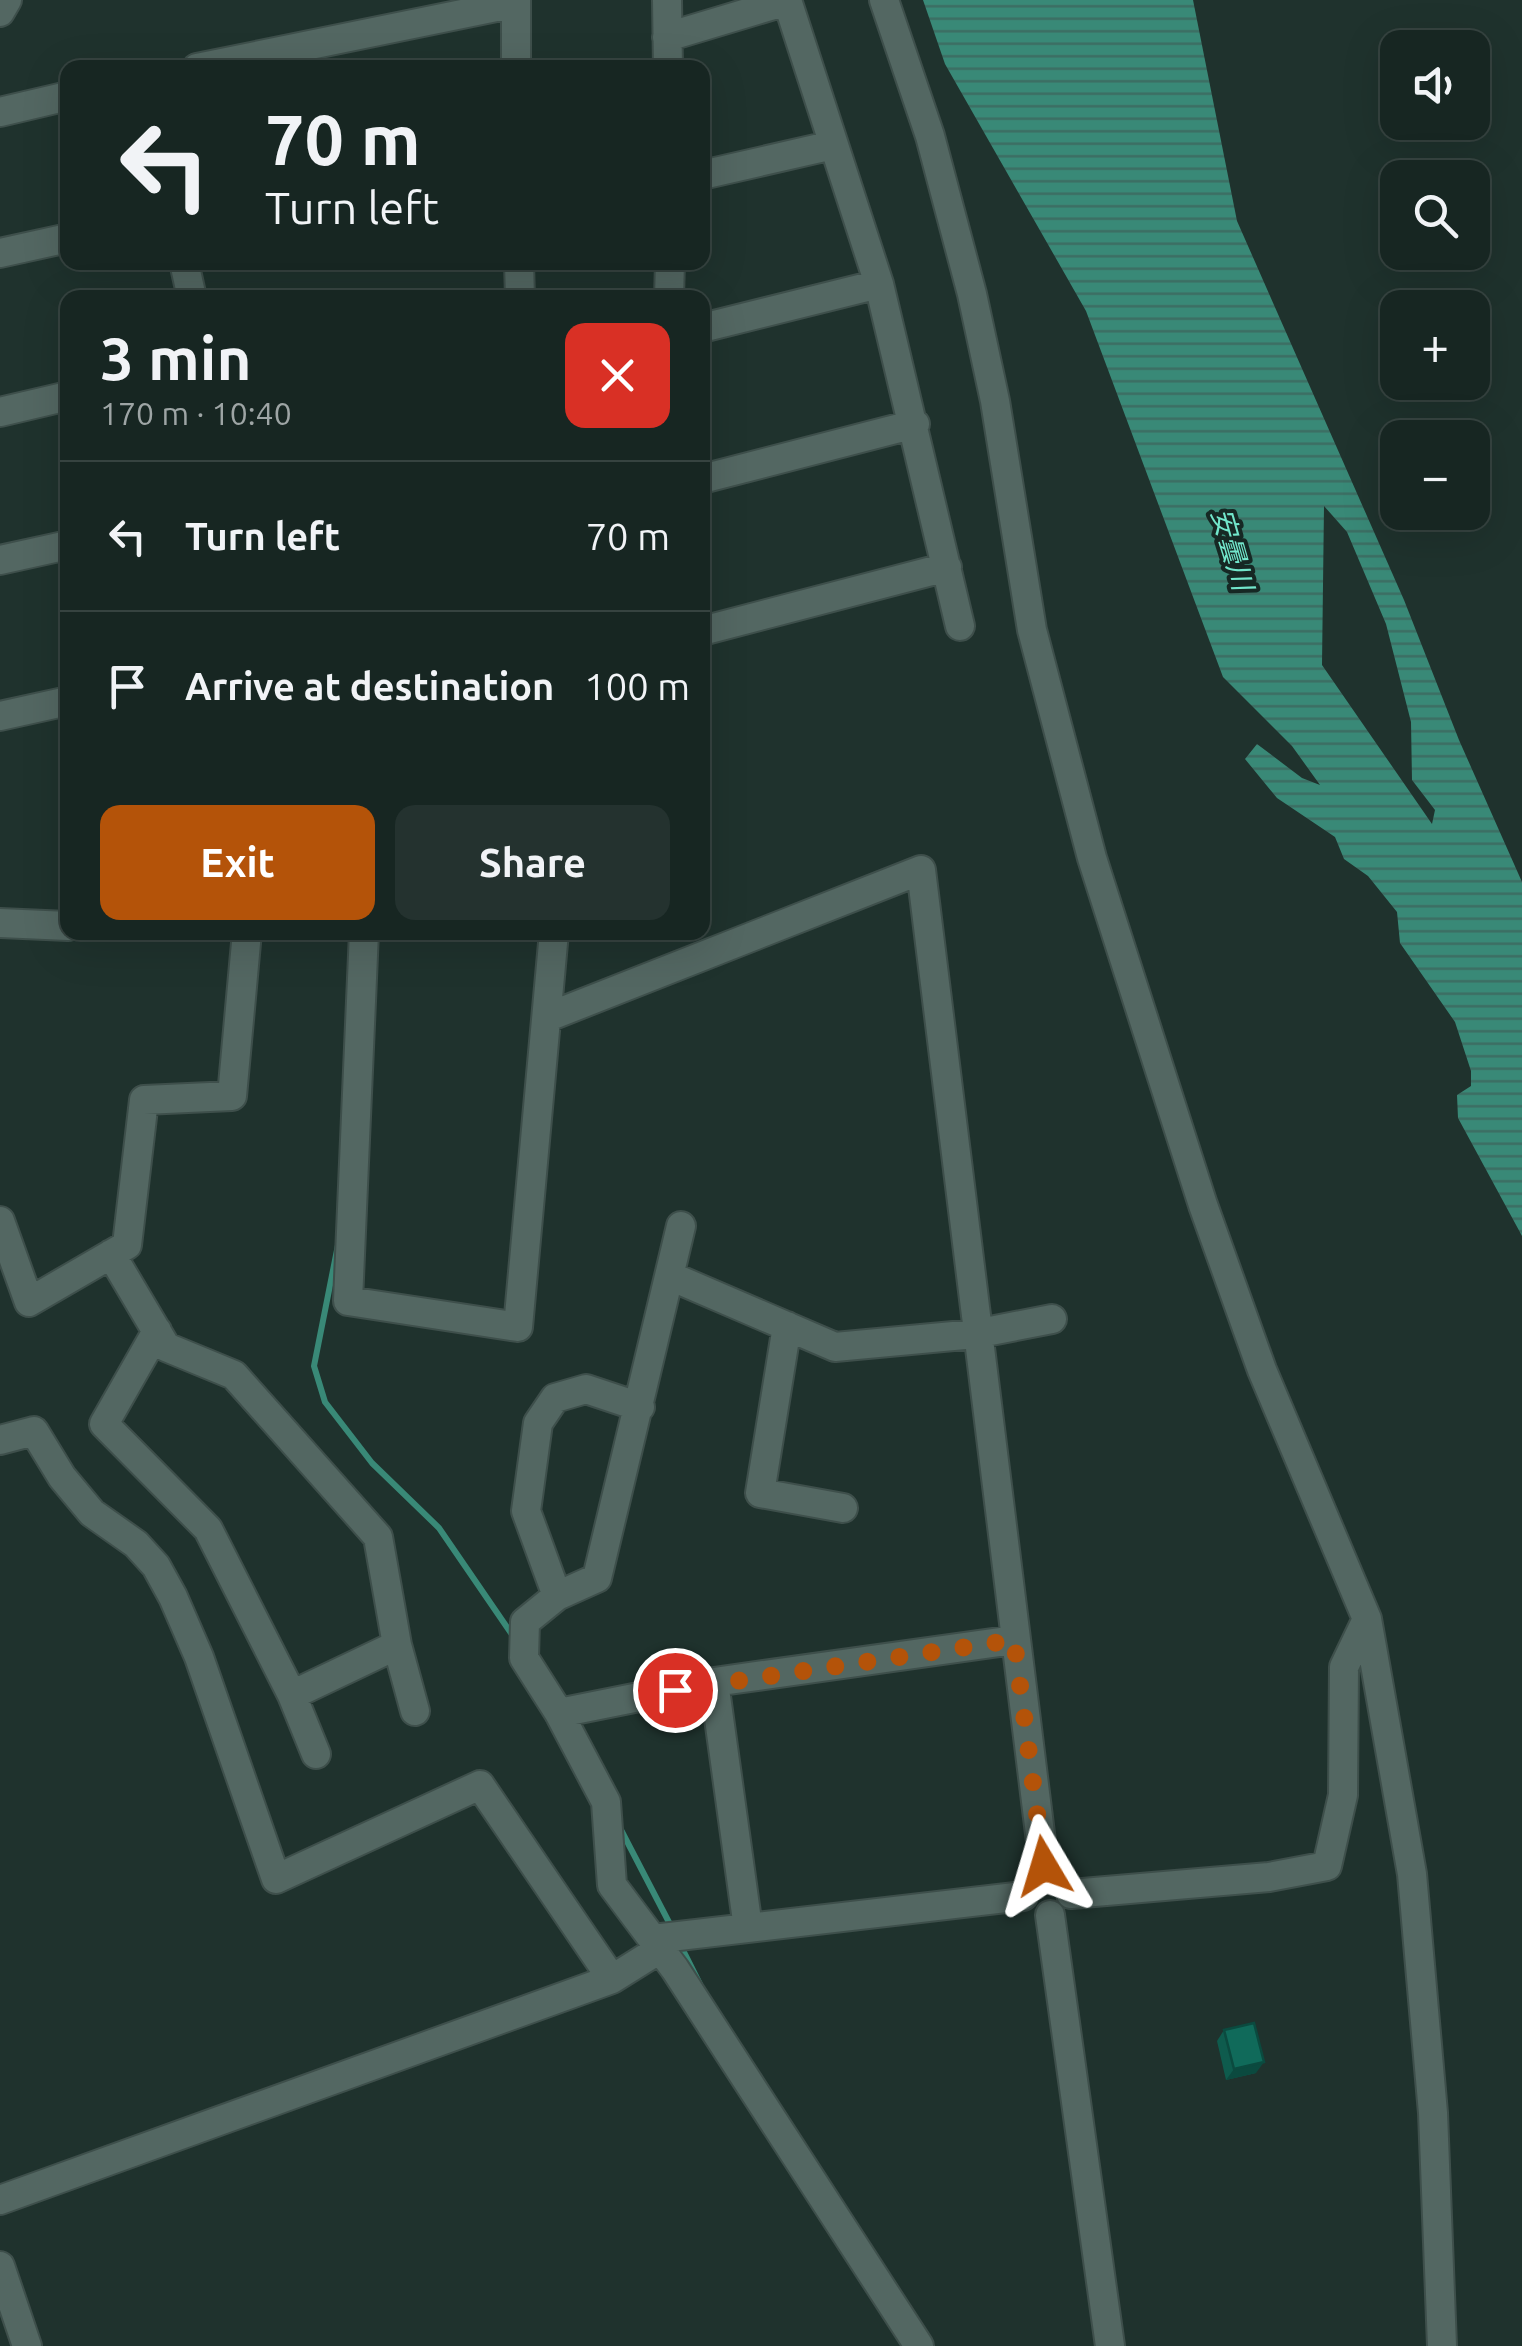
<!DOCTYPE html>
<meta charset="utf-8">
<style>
:root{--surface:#172622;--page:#24322f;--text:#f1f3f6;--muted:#9ea5a5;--line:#364340;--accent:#b45309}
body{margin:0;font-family:Ubuntu,"Noto Sans JP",sans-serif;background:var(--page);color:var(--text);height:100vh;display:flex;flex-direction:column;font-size:38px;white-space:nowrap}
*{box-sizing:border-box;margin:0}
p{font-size:32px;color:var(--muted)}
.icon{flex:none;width:55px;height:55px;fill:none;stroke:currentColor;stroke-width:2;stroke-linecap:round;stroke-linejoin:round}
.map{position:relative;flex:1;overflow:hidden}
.side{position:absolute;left:60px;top:290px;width:650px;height:650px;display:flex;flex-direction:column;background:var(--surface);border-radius:20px;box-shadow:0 10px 40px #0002,0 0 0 2px var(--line)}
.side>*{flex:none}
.hud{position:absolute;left:60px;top:60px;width:650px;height:210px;border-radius:20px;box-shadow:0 10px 40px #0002,0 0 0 2px var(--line);background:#172622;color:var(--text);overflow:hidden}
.controls{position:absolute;left:1380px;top:30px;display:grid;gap:20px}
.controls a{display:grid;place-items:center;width:110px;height:110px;border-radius:20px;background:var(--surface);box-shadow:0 10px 40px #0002,0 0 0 2px var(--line);font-size:50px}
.pin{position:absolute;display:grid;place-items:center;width:85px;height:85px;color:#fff;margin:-42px;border:5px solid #fff;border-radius:50%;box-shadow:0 2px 10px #0007}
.me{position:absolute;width:110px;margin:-55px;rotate:353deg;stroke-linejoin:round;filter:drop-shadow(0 0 8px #0008)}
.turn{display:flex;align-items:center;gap:35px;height:210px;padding:0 40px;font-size:45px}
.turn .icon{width:130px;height:130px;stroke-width:2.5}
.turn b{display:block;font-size:70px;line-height:85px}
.round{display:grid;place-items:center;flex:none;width:105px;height:105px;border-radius:20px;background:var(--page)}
.overview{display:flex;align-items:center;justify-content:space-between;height:170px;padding:0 40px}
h1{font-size:60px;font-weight:700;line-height:75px}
.action{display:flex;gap:20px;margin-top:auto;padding:20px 40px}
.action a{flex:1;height:115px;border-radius:20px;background:var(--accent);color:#fff;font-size:40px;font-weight:700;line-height:115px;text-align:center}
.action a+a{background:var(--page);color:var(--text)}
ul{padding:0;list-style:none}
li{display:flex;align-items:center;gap:30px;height:150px;padding:0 40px;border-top:2px solid var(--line)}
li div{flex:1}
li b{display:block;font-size:38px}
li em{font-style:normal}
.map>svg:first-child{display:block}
.water{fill:url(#water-rules);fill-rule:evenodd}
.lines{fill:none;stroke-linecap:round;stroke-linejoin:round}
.stream{stroke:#398977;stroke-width:6}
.street-casing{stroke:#3e4f4b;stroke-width:32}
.street{stroke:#536762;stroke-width:28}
.wall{fill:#0e5b4d}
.shaded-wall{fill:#0b4a3f}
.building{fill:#106a5a;stroke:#0b4a3f;stroke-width:2.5}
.route{stroke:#b45309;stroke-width:18;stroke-dasharray:0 32.4}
.labels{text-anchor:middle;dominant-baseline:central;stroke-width:8;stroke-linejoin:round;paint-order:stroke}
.water-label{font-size:28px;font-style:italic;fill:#72e6cb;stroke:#162824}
</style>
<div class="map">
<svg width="1522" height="2346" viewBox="0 0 1522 2346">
<defs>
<pattern id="water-rules" width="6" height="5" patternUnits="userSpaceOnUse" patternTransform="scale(2.5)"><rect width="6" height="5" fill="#398977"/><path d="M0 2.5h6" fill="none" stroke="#3c6d63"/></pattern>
</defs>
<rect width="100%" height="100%" fill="#1f322d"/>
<path class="water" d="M 923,0 L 1193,0 L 1237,221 L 1404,600 L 1459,740 L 1522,882 L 1522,1236 L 1458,1118 L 1457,1095 L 1471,1086 L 1471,1071 L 1455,1022 L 1400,943 L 1397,912 L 1368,876 L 1344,859 L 1335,837 L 1277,798 L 1245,759 L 1257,744 L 1302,778 L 1320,785 L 1292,746 L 1223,677 L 1086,311 L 945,64 ZM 1324,506 L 1347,532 L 1386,624 L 1411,722 L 1412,780 L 1435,810 L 1432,824 L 1322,665 Z"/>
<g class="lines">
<path class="stream" d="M 338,1245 L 314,1366 L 325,1402 L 372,1463 L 439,1528 L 513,1636
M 619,1826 L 673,1930
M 681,1946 L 700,1984"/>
<defs>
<path id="street" d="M 516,0 L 516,68
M 667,0 L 668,68
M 787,0 L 879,284 L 960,626
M 884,0 L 930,136 L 972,294 L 995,401 L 1032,630 L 1092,858 L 1203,1205 L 1262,1370 L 1367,1619 L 1412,1874 L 1433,2113 L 1442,2346
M 0,12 L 7,0
M 667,37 L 787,1
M 197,68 L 516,3
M 0,112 L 68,96
M 702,175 L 833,145
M 0,253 L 68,238
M 184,262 L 192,298
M 519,262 L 520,298
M 669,298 L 670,262
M 702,328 L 879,284
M 0,412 L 68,396
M 702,479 L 915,424
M 0,560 L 68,545
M 702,631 L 947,567
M 0,716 L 68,701
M 0,923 L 68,926
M 364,932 L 348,1301 L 518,1327 L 554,932
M 548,1017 L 921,870 L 1044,1866
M 0,1221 L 29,1302 L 127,1245 L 144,1100 L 232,1096 L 247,932
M 681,1226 L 597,1578 L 557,1596 L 525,1622 L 524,1658 L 559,1713 L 606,1802 L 612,1885 L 675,1969 L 919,2346
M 111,1254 L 166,1347 L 234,1375 L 378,1537 L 397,1645 L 292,1695 L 208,1529 L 104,1424 L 157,1331
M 670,1276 L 835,1347 L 975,1334 L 1052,1319
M 787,1326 L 760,1493 L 843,1508
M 0,1440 L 34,1431 L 62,1477 L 92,1513 L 136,1544 L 156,1566 L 173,1597 L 199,1657 L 276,1879 L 480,1785 L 612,1979
M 557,1596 L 526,1511 L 538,1423 L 555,1398 L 586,1389 L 640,1407
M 397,1645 L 415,1711
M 714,1682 L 748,1928
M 292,1695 L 316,1754
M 559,1713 L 714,1682 L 1014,1640
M 1071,1894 L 1269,1877 L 1327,1866 L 1343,1795 L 1344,1667 L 1367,1619
M 1050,1915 L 1110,2346
M 653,1939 L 1023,1896
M 0,2200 L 612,1979 L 660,1949
M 0,2266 L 27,2346"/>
</defs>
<use href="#street" class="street-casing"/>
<use href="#street" class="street"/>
</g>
<path class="wall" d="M 1224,2030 L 1256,2073 L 1226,2080 L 1217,2041 Z"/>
<path class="shaded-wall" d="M 1264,2062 L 1256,2073 L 1226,2080 L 1234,2069 Z"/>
<path class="building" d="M 1254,2023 L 1264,2062 L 1234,2069 L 1224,2030 Z"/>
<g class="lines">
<path class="route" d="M 675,1690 L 1014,1640 L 1044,1866"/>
</g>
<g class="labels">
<g class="water-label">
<text transform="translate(1233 549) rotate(74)">安曇川</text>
</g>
</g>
</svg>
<div class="controls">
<a><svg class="icon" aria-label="sound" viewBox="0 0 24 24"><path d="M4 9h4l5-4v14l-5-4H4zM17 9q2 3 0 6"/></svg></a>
<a><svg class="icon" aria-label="search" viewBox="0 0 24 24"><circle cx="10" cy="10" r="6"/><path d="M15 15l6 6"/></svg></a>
<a>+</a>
<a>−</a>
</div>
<div class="pin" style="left:675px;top:1690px;background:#d93025"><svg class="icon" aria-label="arrive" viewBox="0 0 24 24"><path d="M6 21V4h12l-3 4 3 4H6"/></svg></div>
<svg class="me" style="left:1044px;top:1866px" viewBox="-20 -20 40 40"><path d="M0-17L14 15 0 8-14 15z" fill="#b45309" stroke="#fff" stroke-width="4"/></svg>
<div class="hud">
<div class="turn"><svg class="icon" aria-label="left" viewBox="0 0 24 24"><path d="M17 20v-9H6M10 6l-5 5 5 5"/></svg><div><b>70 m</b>Turn left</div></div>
</div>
<section class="side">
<div class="overview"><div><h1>3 min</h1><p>170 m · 10:40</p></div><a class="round" style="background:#d93025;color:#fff"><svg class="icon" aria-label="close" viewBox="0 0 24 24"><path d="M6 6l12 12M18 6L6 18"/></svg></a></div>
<ul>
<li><svg class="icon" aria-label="left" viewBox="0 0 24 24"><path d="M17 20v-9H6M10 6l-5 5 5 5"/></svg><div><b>Turn left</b></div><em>70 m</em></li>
<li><svg class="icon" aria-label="arrive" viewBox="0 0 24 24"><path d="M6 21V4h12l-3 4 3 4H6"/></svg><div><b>Arrive at destination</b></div><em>100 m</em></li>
</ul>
<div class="action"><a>Exit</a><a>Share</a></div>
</section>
</div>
